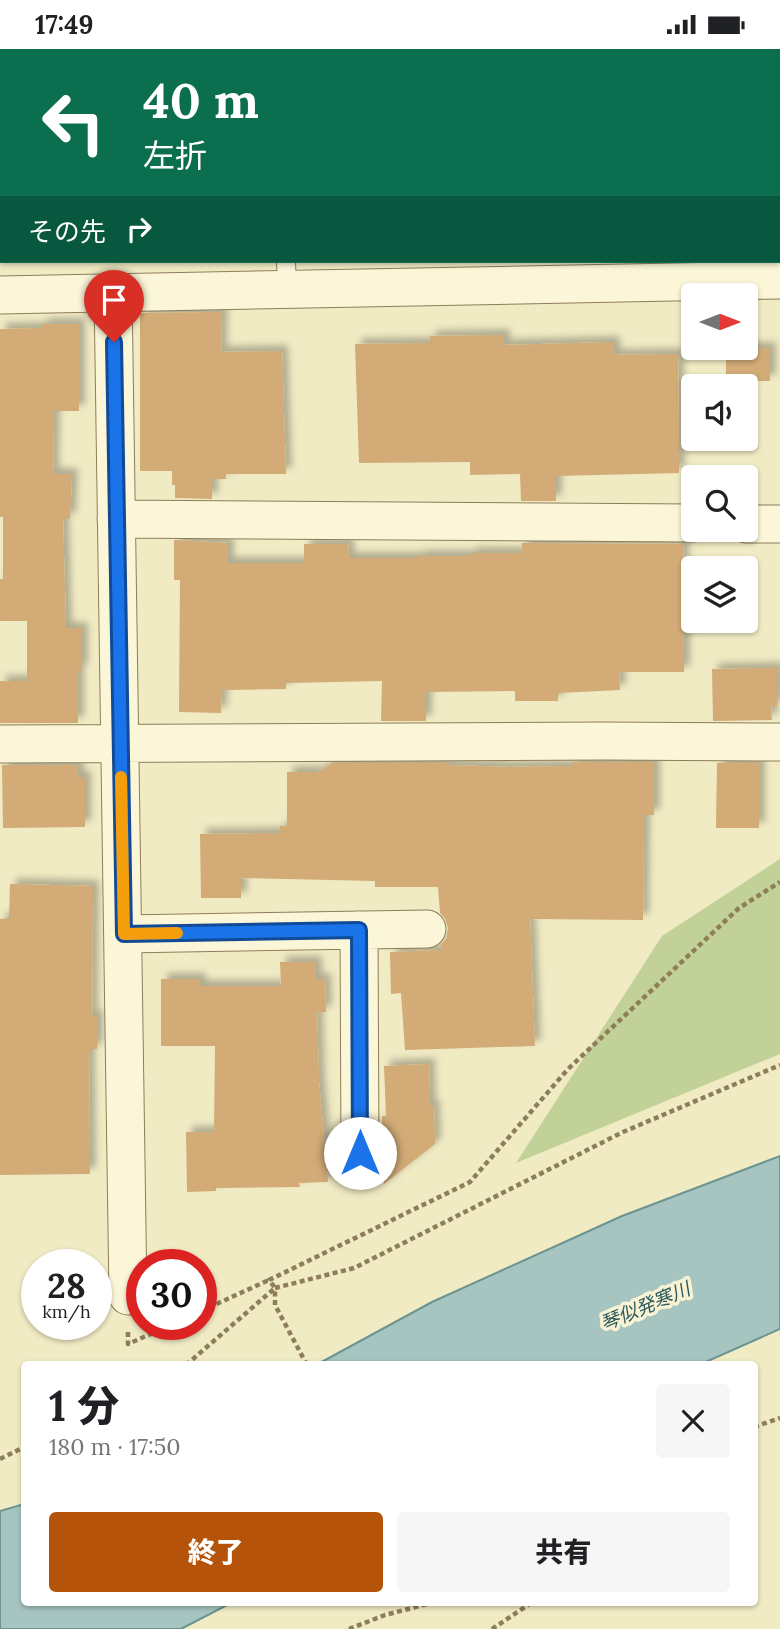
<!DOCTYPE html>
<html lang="ja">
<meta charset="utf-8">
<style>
:root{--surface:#fff;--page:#f6f6f6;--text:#202124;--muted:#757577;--accent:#b45309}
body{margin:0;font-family:Lora,"Noto Sans JP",serif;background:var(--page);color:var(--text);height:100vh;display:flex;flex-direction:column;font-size:26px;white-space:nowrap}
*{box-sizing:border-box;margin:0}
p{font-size:23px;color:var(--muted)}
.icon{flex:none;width:38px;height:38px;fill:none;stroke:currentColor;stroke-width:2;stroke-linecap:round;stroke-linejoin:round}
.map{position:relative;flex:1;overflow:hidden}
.panel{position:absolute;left:21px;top:1312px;width:737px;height:245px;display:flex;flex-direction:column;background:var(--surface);border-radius:7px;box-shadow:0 2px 5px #0004}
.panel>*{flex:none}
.banner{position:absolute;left:0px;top:0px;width:780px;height:214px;box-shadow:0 2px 5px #0004;background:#0b6e4f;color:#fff;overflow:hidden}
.needle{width:46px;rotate:90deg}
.buttons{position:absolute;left:681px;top:234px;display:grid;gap:14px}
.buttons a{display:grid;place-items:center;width:77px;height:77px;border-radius:7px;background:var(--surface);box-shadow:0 2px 5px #0004;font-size:35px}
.speed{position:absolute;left:21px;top:1200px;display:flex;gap:14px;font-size:35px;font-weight:700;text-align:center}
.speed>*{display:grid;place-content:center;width:91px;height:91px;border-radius:50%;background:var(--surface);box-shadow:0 2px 5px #0004;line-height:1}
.speed small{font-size:18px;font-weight:400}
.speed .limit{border:10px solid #d22;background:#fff;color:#111}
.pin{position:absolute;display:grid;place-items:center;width:60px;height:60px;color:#fff;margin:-72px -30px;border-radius:50% 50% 50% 0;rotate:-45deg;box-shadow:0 0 7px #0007}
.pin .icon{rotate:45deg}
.me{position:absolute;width:77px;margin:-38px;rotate:0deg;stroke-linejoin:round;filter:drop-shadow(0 0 5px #0008)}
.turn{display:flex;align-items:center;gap:24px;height:147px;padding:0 28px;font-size:32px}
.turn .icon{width:91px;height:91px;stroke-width:2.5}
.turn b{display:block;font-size:49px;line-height:60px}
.then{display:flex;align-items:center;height:66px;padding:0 28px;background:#0003;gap:14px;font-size:26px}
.round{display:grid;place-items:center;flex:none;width:74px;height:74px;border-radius:7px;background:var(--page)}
.overview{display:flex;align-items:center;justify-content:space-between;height:119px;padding:0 28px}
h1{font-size:42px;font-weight:800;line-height:52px}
.primary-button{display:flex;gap:14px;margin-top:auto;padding:14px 28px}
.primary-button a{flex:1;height:80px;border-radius:7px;background:var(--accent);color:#fff;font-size:28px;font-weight:800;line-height:80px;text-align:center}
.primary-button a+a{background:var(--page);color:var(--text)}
.status{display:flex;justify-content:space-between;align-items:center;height:49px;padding:0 35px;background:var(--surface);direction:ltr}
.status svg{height:19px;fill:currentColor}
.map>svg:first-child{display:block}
.green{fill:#c1d197}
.water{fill:#a6c4c0;stroke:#6c9490;stroke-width:2}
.building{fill:#d2ab77;filter:url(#shadow)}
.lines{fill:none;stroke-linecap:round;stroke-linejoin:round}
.lane-casing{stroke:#8e7d59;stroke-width:20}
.street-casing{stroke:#8e7d59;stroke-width:39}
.path{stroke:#8e7d59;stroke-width:4.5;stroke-dasharray:5 3.5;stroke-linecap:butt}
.lane{stroke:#fbf6d8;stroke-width:18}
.street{stroke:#fbf6d8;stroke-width:37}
.route-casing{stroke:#114b97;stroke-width:18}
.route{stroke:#1a73e8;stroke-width:12}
.slow{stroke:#f59e0b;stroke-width:12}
.labels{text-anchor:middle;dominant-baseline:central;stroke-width:7;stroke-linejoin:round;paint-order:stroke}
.water-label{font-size:19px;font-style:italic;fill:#2c595d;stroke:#f8f3d4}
</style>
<div class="status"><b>17:49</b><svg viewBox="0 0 49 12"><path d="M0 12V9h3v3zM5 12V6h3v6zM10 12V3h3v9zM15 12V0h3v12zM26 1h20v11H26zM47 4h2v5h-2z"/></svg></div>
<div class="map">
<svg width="780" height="1580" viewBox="0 0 780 1580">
<defs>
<filter id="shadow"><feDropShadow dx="6" dy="-6" stdDeviation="3.5" flood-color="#0004"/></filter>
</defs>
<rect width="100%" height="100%" fill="#f1ebc4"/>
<path class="green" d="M 0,0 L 228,0 L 228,2 L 2,2 L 2,56 Z
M 780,810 L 780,1005 L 516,1114 L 662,887 Z"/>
<path class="water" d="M 780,1107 L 780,1280 L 699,1316 L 316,1316 L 432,1253 L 622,1167 Z
M 24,1455 L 24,1554 L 231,1554 L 181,1580 L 0,1580 L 0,1462 Z"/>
<path class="building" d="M 222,263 L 221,303 L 282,302 L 286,425 L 226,425 L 226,430 L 212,430 L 212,450 L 175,449 L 175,436 L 172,436 L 172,422 L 140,422 L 140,264 Z
M 42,275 L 79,275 L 79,362 L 54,362 L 53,425 L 72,425 L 70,470 L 63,470 L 66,579 L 82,579 L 82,621 L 78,621 L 78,674 L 0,674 L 0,632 L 27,632 L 27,572 L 0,572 L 0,530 L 3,530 L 3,468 L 0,468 L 0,280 L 42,279 Z
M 504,286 L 504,296 L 614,293 L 614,306 L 678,305 L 679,424 L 556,427 L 556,452 L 521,452 L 520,425 L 470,426 L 470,413 L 359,414 L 355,295 L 430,294 L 430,287 Z
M 726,299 L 770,299 L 770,332 L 726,332 Z
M 174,491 L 228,494 L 228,514 L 304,514 L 304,495 L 348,495 L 349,509 L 418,509 L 418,507 L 470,507 L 470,504 L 522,504 L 522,494 L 683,495 L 684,623 L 619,623 L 620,641 L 558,644 L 558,652 L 515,652 L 515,642 L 426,643 L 426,672 L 381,672 L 382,632 L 286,634 L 286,640 L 222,641 L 221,664 L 179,663 L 180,531 L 174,531 Z
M 777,619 L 777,657 L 771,657 L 772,671 L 713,672 L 712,620 Z
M 573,713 L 654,713 L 654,766 L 644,766 L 643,871 L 530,870 L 535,997 L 405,1001 L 401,944 L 391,945 L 390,903 L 441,901 L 441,895 L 446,890 L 448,879 L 445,870 L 440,864 L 438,838 L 375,838 L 375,832 L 241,829 L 241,849 L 201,849 L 200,785 L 280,784 L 280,777 L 287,777 L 287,723 L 318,723 L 332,714 L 449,714 L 449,716 L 509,718 L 573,717 Z
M 717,714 L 759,714 L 759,779 L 716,779 Z
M 2,716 L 78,716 L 78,728 L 85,728 L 85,778 L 3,779 Z
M 10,835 L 93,837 L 92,967 L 97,967 L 97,1000 L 90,1000 L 89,1013 L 90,1125 L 0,1126 L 0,870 L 9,869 Z
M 280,913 L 316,913 L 316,930 L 325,930 L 326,963 L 317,963 L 319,1033 L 328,1133 L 299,1134 L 300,1138 L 216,1139 L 216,1142 L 187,1143 L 186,1083 L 214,1083 L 215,997 L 161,997 L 161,930 L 200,930 L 200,937 L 281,937 Z
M 429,1015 L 430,1057 L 434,1057 L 435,1095 L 384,1135 L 382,1067 L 386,1067 L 384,1017 Z"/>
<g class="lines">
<defs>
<path id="lane" d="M 284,0 L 284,2
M 286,212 L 287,240"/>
<path id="street" d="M 113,242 L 128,1247
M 0,246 L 780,231
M 116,470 L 693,474
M 746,475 L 780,475
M 0,695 L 603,692 L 780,693
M 359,881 L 360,1104
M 124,885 L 427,880"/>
</defs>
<use href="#lane" class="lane-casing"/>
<use href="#street" class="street-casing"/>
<path class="path" d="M 201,1262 L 269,1231
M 128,1283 L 128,1295 L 171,1276
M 186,1316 L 275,1239 L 269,1231 L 470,1133 L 568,1020 L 739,859 L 780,833
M 307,1316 L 275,1256 L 275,1239 L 354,1219 L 623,1083 L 780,1016
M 754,1378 L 780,1369
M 0,1410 L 24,1398
M 481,1554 L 482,1554
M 349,1580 L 385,1566 L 431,1554
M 492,1580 L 531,1554"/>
<use href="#lane" class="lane"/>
<use href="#street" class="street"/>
</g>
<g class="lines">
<defs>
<path id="route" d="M 114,293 L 124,885 L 359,881 L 360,1104"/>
</defs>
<use href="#route" class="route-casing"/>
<use href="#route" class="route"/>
<path class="slow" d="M 121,728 L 124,885 L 177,884"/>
</g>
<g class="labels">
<g class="water-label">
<text transform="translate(645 1257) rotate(-23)">琴似発寒川</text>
</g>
</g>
</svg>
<div class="buttons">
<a><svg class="needle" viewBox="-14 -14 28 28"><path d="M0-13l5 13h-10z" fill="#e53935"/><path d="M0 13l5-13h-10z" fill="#757577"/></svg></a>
<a><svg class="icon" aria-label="sound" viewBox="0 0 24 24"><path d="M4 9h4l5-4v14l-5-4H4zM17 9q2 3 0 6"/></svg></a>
<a><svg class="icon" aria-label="search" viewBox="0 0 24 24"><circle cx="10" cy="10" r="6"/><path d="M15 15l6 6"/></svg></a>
<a><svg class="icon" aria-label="layers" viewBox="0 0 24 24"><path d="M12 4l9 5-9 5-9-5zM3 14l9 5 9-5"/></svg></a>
</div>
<div class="speed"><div>28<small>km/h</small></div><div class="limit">30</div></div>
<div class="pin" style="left:114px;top:293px;background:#d93025"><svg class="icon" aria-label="arrive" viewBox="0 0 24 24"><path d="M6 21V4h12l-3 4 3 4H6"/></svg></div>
<svg class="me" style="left:360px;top:1104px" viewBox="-20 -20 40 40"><circle r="19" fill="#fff"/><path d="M0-13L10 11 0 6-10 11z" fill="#1a73e8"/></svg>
<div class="banner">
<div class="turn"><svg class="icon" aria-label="left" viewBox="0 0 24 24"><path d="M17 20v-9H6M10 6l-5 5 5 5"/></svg><div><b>40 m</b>左折</div></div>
<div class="then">その先<svg class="icon" aria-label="right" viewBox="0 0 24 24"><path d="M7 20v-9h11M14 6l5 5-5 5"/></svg></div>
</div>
<section class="panel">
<div class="overview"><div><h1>1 分</h1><p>180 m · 17:50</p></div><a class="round"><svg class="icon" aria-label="close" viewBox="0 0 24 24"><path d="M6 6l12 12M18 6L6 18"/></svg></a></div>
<div class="primary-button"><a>終了</a><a>共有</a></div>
</section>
</div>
